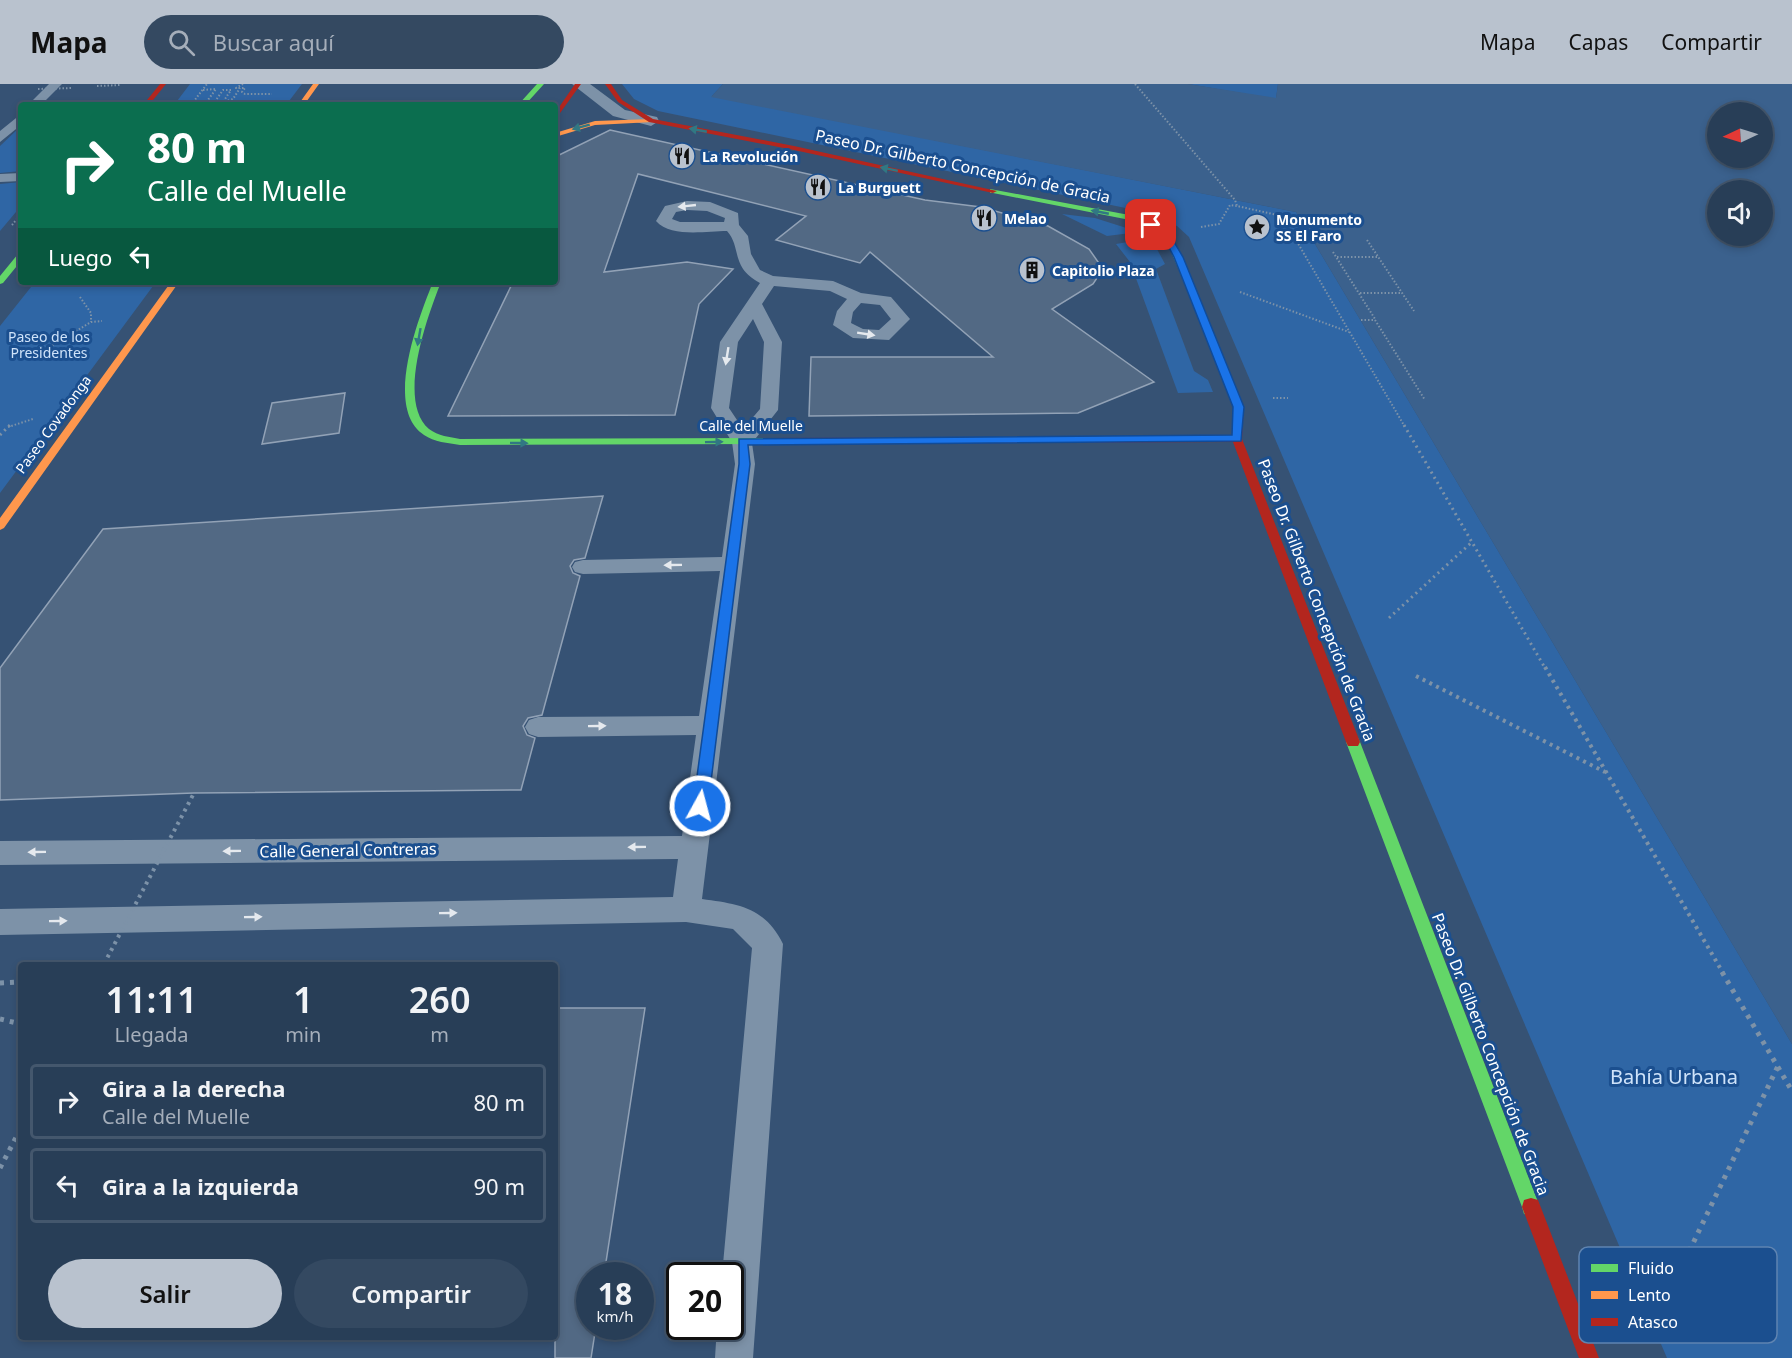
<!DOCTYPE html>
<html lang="es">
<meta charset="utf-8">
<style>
:root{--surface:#283e57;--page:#344961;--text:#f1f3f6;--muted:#a5aeba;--line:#44576d;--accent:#b9c2ce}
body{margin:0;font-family:"Noto Sans",sans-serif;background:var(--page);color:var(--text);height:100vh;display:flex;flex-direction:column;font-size:22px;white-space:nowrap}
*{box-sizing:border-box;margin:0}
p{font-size:20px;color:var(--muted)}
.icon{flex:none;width:33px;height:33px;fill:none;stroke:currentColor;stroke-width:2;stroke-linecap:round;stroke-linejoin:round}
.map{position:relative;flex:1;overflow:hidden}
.panel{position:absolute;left:18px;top:878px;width:540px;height:378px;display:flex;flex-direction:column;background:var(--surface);border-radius:6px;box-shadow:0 3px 9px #0003,0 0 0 2px var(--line)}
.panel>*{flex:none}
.hud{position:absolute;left:18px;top:18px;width:540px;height:183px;border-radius:6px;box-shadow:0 3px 9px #0003,0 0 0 2px var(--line);background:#0b6e4f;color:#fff;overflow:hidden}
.needle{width:39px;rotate:266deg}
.controls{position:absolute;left:1707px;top:18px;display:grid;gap:12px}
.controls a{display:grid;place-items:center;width:66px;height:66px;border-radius:50%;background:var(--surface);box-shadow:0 3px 9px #0003,0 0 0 2px var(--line);font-size:30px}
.speed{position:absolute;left:576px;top:1178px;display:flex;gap:12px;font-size:30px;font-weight:700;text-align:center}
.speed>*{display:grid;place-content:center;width:78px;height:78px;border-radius:50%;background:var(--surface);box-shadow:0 3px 9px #0003,0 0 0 2px var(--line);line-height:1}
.speed small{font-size:15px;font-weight:400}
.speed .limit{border:3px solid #111;border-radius:9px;background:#fff;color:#111}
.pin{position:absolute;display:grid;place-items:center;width:51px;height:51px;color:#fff;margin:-26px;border-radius:12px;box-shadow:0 3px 9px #0006}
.me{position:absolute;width:66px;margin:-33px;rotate:7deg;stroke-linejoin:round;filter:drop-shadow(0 0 4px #0008)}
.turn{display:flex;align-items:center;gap:21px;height:126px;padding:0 30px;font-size:27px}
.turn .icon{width:78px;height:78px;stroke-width:2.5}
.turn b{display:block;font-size:42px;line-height:51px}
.then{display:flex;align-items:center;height:57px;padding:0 30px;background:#0003;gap:12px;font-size:22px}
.eta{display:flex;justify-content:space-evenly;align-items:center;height:102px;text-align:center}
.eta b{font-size:36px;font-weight:600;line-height:42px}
.primary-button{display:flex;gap:12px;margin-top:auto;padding:12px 30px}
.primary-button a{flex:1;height:69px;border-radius:36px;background:var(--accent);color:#111;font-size:24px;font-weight:600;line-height:69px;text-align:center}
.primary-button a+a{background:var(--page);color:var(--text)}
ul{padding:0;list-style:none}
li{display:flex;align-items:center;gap:18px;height:75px;margin:0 12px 9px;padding:0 18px;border:3px solid var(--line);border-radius:6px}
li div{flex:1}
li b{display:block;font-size:22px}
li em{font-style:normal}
header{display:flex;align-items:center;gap:36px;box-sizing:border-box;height:84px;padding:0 30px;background:var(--accent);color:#111}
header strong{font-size:28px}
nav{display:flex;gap:33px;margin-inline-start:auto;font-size:21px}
.search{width:420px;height:54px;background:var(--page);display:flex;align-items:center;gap:15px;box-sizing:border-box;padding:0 21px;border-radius:33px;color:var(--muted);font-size:22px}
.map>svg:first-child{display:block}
.green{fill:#2f66a5}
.water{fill:#3b618d;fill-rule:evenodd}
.building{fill:#526984;stroke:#92a2b6;stroke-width:1.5}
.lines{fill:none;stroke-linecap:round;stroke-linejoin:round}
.path-far3{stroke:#7d92a8;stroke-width:2;stroke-dasharray:1.5 2;stroke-linecap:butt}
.path-far2{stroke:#7d92a8;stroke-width:3;stroke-dasharray:2 4;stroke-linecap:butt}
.path-far1{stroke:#7d92a8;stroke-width:4;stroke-dasharray:3 4.5;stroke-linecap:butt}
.path{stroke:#7d92a8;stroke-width:5;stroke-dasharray:4 6;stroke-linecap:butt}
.lane{fill:#7d92a8;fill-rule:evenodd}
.street{fill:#7d92a8;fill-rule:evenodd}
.fast{fill:#63d668;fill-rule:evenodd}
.slow{fill:#ff974d;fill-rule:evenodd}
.jam{fill:#b3261e;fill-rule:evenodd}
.path-bridge-far1{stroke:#7d92a8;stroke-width:2;stroke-dasharray:1.5 2;stroke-linecap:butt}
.path-bridge{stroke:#7d92a8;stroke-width:4;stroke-dasharray:3 4.5;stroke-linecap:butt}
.oneway{fill:#317883}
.oneway2{fill:#e5e9ee}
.route{fill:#1a73e8;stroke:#114b97;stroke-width:1.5}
.labels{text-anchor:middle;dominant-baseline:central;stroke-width:6;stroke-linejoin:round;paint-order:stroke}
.far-poi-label{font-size:14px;font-weight:bold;fill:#fff;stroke:#1b4f8f;text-anchor:start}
.far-park-label{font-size:14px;fill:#cfe3fa;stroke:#1b4f8f}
.far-street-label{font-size:14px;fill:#fff;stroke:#1b4f8f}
.street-label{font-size:16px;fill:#fff;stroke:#1b4f8f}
.near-park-label{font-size:20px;fill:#cfe3fa;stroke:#1b4f8f}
.key{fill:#1b4f8f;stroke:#5f84b1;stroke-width:1.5}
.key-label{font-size:16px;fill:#fff}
</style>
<header>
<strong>Mapa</strong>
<div class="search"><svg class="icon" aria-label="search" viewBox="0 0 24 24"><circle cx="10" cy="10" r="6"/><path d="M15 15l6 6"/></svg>Buscar aquí</div>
<nav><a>Mapa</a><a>Capas</a><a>Compartir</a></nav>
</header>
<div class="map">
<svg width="1792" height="1274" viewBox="0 0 1792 1274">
<rect width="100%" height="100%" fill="#365274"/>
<path class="green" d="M 190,0 L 302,0 L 286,21 L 174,21 Z
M 622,0 L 723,0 L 712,12 L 1296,128 L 1792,960 L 1792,1274 L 1667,1274 L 1189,153 L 1177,142 L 1140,127 L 658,27 L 634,15 Z
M 1188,0 L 1278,0 L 1276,15 Z
M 21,42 L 21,87 L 0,89 L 0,62 Z
M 21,98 L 21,122 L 0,147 L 0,100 Z
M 1062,130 L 1095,134 L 1139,148 L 1107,152 Z
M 1151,154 L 1165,180 L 1156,185 L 1194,287 L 1208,296 L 1213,308 L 1178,309 L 1130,178 L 1116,160 Z
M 35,198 L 156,198 L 0,409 L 0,242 Z"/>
<path class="water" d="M 723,0 L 1188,0 L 1276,14 L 1278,0 L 1792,0 L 1792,960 L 1296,128 L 711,13 ZM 1718,28 L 1762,28 L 1762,74 L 1718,74 ZM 1718,106 L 1762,106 L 1762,152 L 1718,152 Z"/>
<path class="building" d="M 610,46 L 925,116 L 981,123 L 1048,142 L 1089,165 L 1103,185 L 1093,200 L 1052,225 L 1154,298 L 1078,329 L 809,332 L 811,273 L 993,273 L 870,168 L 860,179 L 776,156 L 806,132 L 638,90 L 604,188 L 687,178 L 733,185 L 699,220 L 675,331 L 448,332 L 513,198 L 555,198 L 555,73 Z
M 345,309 L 339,349 L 262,360 L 272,319 Z
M 603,412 L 585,474 L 574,476 L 570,482 L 573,489 L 580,492 L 542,631 L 528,634 L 523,642 L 527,651 L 535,654 L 521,706 L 194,709 L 0,716 L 0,584 L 103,445 Z
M 555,924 L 645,924 L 604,1191 L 590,1191 L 590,1242 L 596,1242 L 591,1274 L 555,1274 Z"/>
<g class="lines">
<path class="path-far3" d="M 243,0 L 236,4 L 245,4 L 242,8 L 245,10 L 272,10
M 1135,0 L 1235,116 L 1237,122 L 1282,132 L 1405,343
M 97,2 L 120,1
M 203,6 L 216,5 L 205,20 L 214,19 L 223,6 L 231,6 L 223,18 L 233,15 L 240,4
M 191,21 L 207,0
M 12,141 L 21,130
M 1201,143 L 1219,140 L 1230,121 L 1237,122
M 1367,156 L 1414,227
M 1333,168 L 1375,235
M 1337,173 L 1378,173
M 1240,208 L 1349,248
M 1360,209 L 1402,209
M 80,213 L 91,229 L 91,238
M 1361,236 L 1375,236 L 1425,316
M 40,269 L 91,238 L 102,237
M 1273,314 L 1288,314
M 8,343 L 33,335"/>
<path class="path-far2" d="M 1404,341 L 1545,584
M 0,351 L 10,341
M 1389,534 L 1472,458"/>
<path class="path-far1" d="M 1545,583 L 1723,889
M 1416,592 L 1605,688"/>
<path class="path" d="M 1722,888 L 1792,1007
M 0,899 L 21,898
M 0,935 L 21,940
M 0,1084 L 21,1044
M 1685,1176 L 1778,982"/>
<path class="lane" d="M 49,0 L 62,0 L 41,21 L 28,21 Z
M 21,30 L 21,41 L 0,58 L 0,47 Z
M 21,89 L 21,97 L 0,98 L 0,90 Z
M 687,117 L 710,118 L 738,129 L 739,141 L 748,152 L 751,170 L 760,186 L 773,192 L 833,197 L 861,209 L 891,213 L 910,235 L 889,256 L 853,254 L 833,241 L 837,227 L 847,215 L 830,207 L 774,202 L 762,220 L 782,258 L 778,326 L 752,359 L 755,380 L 702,815 C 738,820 765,823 783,860 L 753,1274 L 715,1274 L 717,1242 L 730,1242 L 730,1191 L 722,1191 L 752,864 L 733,845 L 686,838 L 0,851 L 0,825 L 673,813 L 678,775 L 0,781 L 0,757 L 682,752 L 696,651 L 538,653 L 529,650 L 525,643 L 529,636 L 538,633 L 699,632 L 720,487 L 583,490 L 575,488 L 572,483 L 575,478 L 583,476 L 722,473 L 735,380 L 732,358 L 711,324 L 720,258 L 760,199 C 730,183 742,164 727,147 C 706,147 671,154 656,137 L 665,122 ZM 687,126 L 707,127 L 725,134 L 724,138 L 680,138 L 672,135 L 676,128 ZM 861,219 L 880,221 L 891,235 L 879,246 L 863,245 L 851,239 L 853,228 ZM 753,235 L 764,258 L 760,325 L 743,345 L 729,324 L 738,258 Z"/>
<path class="street" d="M 572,0 L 590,0 L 625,26 L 657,33 L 659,37 L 651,42 L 613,32 Z"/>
<path class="fast" d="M 537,0 L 544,0 L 525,21 L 518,21 Z
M 990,105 L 1140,133 L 1171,150 L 1205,229 L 1201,232 L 1197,229 L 1165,153 L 1135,137 L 993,109 L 990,109 Z
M 18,170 L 21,170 L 21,177 L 3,199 L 0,200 L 0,192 Z
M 433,198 L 441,198 C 428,231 396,317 429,345 C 438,352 450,353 460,355 L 768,354 L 773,357 L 768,360 L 460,361 C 448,359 434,358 424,351 C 383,324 419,233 433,198 Z
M 1353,653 L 1358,654 L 1360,658 L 1540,1123 L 1538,1130 L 1531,1132 L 1524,1130 L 1522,1123 L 1346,658 L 1348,654 Z"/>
<path class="slow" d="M 313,0 L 319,0 L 304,21 L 298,21 Z
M 651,35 L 653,38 L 595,41 L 555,53 L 555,49 L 595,37 Z
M 171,198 L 179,198 L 4,444 L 0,446 L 0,434 Z"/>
<path class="jam" d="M 160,0 L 166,0 L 149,21 L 143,21 Z
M 575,0 L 581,0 L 555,36 L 555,29 Z
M 605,0 L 611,0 L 622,16 L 653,35 L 794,62 L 997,107 L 993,109 L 794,66 L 649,38 L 618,18 Z
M 1198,227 L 1205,229 L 1244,323 L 1242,355 L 1360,658 L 1358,662 L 1348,662 L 1346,658 L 1233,358 L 768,360 L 763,357 L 768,354 L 1232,352 L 1234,323 L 1197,229 Z
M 1531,1114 L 1538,1116 L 1599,1274 L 1579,1274 L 1522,1123 L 1524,1116 Z"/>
<path class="path-bridge-far1" d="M 38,5 L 72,4"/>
<path class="path-bridge" d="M 104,880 L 194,709"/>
</g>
<defs><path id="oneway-solid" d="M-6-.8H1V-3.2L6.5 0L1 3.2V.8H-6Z" transform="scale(1.5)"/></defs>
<g class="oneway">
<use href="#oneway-solid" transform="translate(581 43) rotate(165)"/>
<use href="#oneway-solid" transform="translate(698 46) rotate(-169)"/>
<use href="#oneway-solid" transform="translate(889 85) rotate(-168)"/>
<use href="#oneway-solid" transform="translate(1100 128) rotate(-169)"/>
<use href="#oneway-solid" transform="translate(419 253) rotate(100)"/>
<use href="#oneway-solid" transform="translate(714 358) rotate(-1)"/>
<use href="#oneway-solid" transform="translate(519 359) rotate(1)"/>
</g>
<g class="oneway2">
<use href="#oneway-solid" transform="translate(687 122) rotate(174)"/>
<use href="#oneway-solid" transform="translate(866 250) rotate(9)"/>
<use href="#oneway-solid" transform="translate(727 272) rotate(99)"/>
<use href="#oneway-solid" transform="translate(673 481) rotate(179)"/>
<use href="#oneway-solid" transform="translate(597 642) rotate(-1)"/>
<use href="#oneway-solid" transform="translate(637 763) rotate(179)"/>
<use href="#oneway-solid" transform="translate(232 767) rotate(179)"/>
<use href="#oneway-solid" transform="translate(37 768) rotate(179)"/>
<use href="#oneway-solid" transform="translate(448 829) rotate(-1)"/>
<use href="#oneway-solid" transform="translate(253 833) rotate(-1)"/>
<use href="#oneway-solid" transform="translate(58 837) rotate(-1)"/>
</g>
<path class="route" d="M 1151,139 L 1170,151 L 1183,173 L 1244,323 L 1241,357 L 748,361 L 750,380 L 708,722 L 705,726 L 695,726 L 693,722 L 739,380 L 739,355 L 1232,351 L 1233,323 L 1174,173 L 1164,154 L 1148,143 Z"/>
<defs>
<symbol id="restaurant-disc" viewBox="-11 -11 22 22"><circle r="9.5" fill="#b9c2ce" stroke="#1b4f8f"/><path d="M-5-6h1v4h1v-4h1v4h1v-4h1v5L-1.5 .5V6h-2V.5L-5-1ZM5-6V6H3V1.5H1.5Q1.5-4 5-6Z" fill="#111"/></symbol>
<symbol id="sight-disc" viewBox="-11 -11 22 22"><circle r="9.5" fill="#b9c2ce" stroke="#1b4f8f"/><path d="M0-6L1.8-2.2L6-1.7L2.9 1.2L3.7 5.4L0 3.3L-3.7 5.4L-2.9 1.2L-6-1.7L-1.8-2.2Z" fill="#111"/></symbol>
<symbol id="building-disc" viewBox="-11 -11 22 22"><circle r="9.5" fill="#b9c2ce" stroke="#1b4f8f"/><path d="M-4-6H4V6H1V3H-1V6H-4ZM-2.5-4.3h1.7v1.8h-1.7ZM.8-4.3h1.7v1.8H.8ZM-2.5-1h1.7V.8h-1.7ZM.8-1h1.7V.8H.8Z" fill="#111"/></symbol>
</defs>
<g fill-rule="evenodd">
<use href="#restaurant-disc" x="667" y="57" width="30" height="30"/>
<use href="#restaurant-disc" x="803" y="88" width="30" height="30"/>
<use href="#restaurant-disc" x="969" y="119" width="30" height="30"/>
<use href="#sight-disc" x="1242" y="128" width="30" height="30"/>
<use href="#building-disc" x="1017" y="171" width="30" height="30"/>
</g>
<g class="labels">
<g class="far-poi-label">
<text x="702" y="72">La Revolución</text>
<text x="838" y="103">La Burguett</text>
<text x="1004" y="134">Melao</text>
<text x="1276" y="135">Monumento<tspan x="1276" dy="16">SS El Faro</tspan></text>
<text x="1052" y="186">Capitolio Plaza</text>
</g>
<g class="far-park-label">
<text x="49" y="252">Paseo de los<tspan x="49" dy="16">Presidentes</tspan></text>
</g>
<g class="far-street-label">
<text transform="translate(53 340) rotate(-54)">Paseo Covadonga</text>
<text x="751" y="341">Calle del Muelle</text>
</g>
<g class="street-label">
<text transform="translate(963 82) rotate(12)">Paseo Dr. Gilberto Concepción de Gracia</text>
<text transform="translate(1317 516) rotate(69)">Paseo Dr. Gilberto Concepción de Gracia</text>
<text transform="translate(348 766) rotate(-1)">Calle General Contreras</text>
<text transform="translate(1491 970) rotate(69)">Paseo Dr. Gilberto Concepción de Gracia</text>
</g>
<g class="near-park-label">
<text x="1674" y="992">Bahía Urbana</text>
</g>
</g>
<rect x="1579" y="1163" width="198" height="96" rx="9" class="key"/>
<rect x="1591" y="1180" width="27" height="8" fill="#63d668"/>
<rect x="1591" y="1207" width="27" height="8" fill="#ff974d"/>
<rect x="1591" y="1234" width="27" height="8" fill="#b3261e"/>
<g class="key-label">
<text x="1628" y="1190">Fluido</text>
<text x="1628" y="1217">Lento</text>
<text x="1628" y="1244">Atasco</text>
</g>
</svg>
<div class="controls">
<a><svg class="needle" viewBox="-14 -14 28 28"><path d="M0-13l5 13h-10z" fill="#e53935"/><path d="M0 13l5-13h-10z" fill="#a5aeba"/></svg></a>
<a><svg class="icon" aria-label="sound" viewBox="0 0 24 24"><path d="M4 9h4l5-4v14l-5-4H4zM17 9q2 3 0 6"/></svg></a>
</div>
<div class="speed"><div>18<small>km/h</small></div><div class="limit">20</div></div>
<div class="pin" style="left:1151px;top:141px;background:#d93025"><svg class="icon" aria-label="arrive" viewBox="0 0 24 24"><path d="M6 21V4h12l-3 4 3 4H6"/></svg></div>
<svg class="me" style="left:700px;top:722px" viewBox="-20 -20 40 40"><circle r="17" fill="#1a73e8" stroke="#fff" stroke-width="3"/><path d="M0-11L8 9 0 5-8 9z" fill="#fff"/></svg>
<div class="hud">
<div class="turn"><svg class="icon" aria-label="right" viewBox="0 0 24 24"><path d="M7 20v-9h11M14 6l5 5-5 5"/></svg><div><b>80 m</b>Calle del Muelle</div></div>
<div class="then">Luego<svg class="icon" aria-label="left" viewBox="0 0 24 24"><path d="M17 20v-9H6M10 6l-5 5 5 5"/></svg></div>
</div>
<section class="panel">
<div class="eta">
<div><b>11:11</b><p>Llegada</p></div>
<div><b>1</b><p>min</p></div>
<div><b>260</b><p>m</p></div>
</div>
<ul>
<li><svg class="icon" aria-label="right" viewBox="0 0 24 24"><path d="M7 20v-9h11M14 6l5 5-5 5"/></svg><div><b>Gira a la derecha</b><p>Calle del Muelle</p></div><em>80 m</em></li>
<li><svg class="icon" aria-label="left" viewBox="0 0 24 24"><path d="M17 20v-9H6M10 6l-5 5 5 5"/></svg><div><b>Gira a la izquierda</b></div><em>90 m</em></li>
</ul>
<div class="primary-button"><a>Salir</a><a>Compartir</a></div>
</section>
</div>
